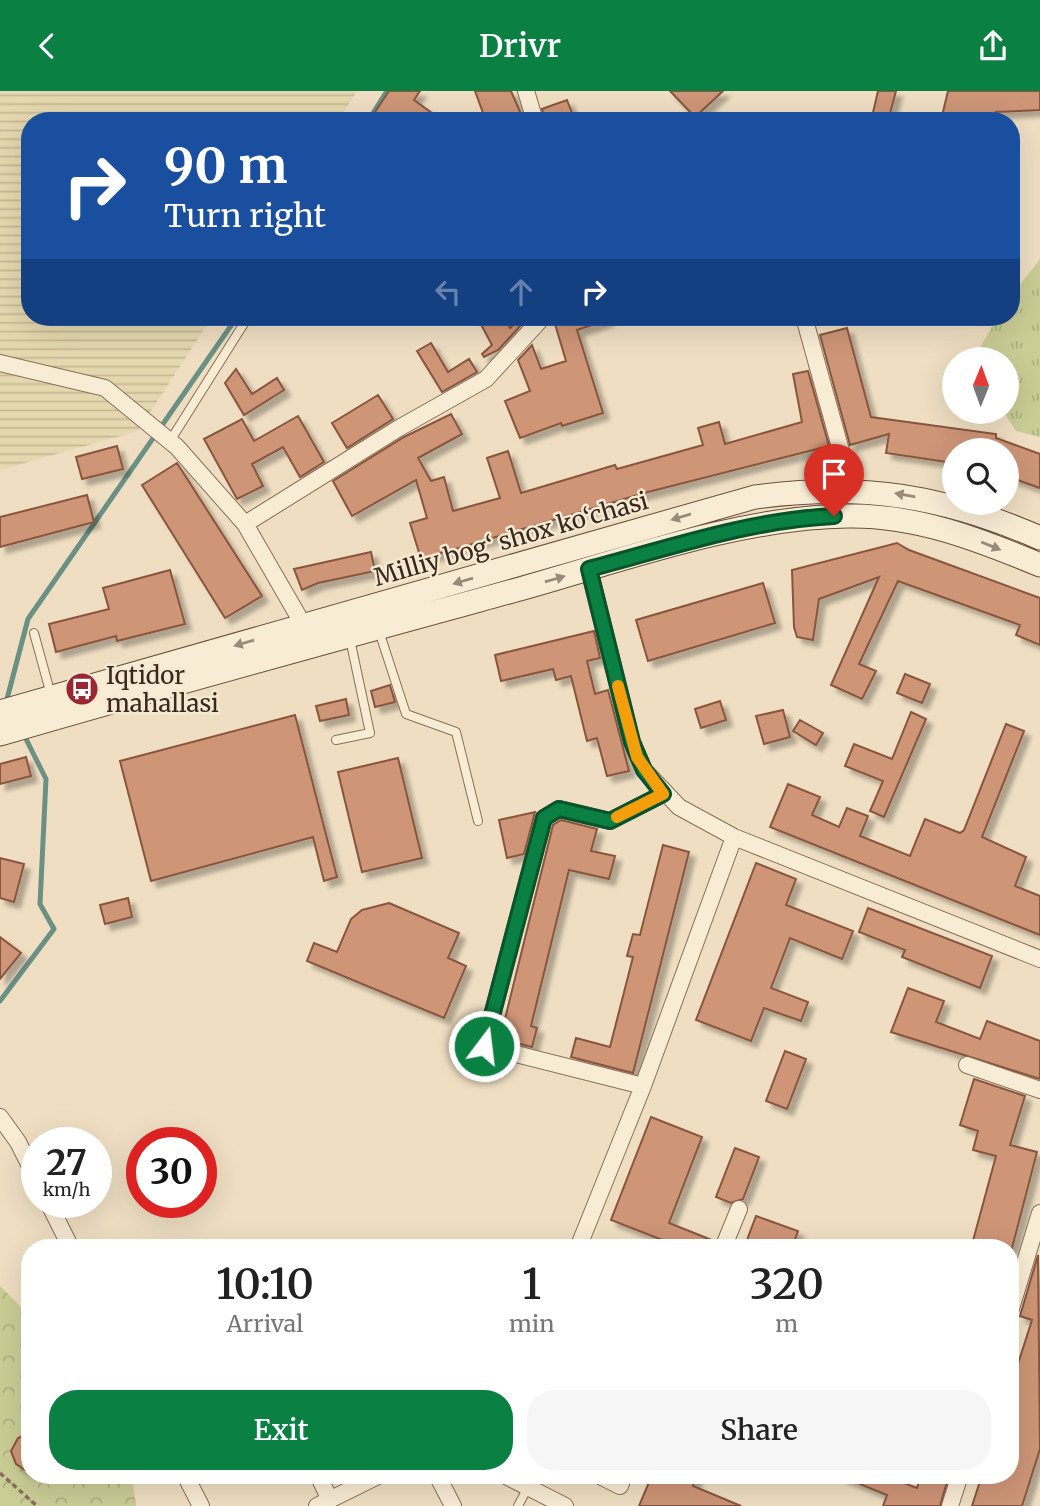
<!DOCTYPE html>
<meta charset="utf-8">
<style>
:root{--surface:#fff;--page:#f6f6f6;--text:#222;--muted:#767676;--accent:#0b8043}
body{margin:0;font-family:Merriweather,serif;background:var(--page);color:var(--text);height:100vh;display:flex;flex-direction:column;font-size:26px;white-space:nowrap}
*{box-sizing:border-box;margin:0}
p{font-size:23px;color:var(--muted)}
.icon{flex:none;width:38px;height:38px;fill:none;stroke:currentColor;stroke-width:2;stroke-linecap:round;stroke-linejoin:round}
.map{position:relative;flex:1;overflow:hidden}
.panel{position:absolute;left:21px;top:1148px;width:998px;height:245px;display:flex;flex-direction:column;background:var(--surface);border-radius:28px;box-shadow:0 7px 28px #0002}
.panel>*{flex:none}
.banner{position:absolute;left:21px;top:21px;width:999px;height:214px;border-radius:28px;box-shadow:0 7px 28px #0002;background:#1a4fa0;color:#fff;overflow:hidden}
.needle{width:46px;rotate:1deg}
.fabs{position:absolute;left:942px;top:256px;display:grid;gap:14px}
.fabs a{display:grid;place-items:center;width:77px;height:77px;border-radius:50%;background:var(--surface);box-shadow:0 7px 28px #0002;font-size:35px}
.speed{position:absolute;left:21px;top:1036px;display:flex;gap:14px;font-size:35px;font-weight:700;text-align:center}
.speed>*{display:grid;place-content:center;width:91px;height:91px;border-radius:50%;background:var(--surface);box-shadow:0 7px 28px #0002;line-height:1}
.speed small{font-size:18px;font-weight:400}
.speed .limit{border:10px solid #d22;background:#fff;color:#111}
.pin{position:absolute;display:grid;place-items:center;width:60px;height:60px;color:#fff;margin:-72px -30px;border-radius:50% 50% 50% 0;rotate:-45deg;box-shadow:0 0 7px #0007}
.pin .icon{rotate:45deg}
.me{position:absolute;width:77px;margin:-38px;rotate:15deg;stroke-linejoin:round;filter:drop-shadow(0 0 5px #0008)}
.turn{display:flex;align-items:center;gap:24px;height:147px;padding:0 28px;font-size:32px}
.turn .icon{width:91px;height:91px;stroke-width:2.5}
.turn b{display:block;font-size:49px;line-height:60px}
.lanes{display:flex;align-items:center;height:66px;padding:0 28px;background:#0003;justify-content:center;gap:35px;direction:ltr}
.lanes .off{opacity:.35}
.eta{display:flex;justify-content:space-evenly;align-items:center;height:119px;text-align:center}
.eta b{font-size:42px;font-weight:600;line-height:49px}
.primary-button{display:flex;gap:14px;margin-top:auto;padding:14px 28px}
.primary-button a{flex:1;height:80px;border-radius:28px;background:var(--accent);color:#fff;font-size:28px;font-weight:600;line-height:80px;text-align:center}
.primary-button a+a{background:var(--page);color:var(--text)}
header{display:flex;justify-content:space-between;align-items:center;height:91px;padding:0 28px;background:var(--accent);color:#fff;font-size:32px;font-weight:600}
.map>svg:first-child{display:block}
.farmland{fill:url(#farmland-rules)}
.grass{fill:url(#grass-tufts)}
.park{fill:url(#park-crowns)}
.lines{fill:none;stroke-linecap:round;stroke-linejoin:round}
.stream{stroke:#6b9084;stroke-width:5}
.building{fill:#ce9577;stroke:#89563e;stroke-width:2;filter:url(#shadow)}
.service-casing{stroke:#896f59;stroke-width:10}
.minor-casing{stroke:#896f59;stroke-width:18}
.secondary-casing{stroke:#6b503c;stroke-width:25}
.path{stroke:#896f59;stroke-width:3.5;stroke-dasharray:5 3.5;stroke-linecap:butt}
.service{stroke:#f9ecd5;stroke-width:8}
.minor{stroke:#f9ecd5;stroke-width:16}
.secondary{stroke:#f9ecd5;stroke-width:23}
.oneway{fill:#998a79}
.route-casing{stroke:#07532c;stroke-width:18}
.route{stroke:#0b8043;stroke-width:12}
.slow{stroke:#f59e0b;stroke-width:12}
.labels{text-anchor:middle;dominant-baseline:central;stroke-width:5;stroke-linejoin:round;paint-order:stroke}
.street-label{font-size:24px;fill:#39281d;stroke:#f6e9d2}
.poi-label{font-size:24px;fill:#39281d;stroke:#f6e9d2;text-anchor:start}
</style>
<header><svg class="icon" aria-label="back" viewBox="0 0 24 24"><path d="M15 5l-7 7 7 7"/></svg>Drivr<svg class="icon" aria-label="share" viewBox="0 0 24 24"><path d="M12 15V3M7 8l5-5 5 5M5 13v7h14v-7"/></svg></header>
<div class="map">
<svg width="1040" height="1415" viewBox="0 0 1040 1415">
<defs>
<pattern id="farmland-rules" width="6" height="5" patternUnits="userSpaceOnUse" patternTransform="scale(1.75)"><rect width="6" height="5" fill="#e5d8af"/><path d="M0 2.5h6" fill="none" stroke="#c5b996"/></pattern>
<pattern id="grass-tufts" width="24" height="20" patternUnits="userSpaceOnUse" patternTransform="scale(1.75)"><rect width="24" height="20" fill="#cbcd96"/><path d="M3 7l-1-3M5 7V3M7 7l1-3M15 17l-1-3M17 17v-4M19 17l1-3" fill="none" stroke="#afb081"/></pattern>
<pattern id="park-crowns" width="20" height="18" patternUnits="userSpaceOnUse" patternTransform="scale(1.75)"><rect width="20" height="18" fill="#cbcd96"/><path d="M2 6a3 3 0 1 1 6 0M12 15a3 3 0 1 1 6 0" fill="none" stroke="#afb081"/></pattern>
<filter id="shadow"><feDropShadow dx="6" dy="6" stdDeviation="2" flood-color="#0004"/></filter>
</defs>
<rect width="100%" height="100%" fill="#efdec2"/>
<path class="farmland" d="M 0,0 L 357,0 L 338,30 L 30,30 L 30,226 L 212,226 L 138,340 L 0,379 Z"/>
<path class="grass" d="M 1040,168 L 1040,346 L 1016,340 L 1003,320 L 1006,320 L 1006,268 L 973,268 L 998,226 L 1012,226 L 1012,204 Z"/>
<path class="park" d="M 0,1195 L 30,1225 L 30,1384 L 132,1384 L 136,1415 L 0,1415 Z"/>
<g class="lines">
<path class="stream" d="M 368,30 L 387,0
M 9,613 L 7,608 L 28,528 L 237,226
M 0,910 L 54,838 L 40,813 L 46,688 L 24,644"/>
</g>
<path class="building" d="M 389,0 L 420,0 L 414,9 L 443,30 L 369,30 Z
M 475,0 L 511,0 L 524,30 L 486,30 Z
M 670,0 L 723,0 L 695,26 Z
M 878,0 L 896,0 L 888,30 L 871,30 Z
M 948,0 L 1040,0 L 1040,19 L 996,21 L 995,30 L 963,30 L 942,25 Z
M 567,9 L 575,30 L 545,30 L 542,18 Z
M 477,226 L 505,226 L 510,237 L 521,227 L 523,232 L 498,259 L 484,266 L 482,263 L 492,254 Z
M 553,226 L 607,226 L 607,229 L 577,239 L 603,322 L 562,335 L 561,332 L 520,347 L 505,310 L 530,300 L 518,269 L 532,254 L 541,278 L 566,270 Z
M 847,237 L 871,326 L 996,343 L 996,347 L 1040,363 L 1040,397 L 1006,385 L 1006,359 L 954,359 L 954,372 L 886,362 L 889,343 L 850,354 L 820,244 Z
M 431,252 L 448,281 L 469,268 L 477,281 L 442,301 L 417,260 Z
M 236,278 L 252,303 L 277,287 L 284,299 L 244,324 L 225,292 Z
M 808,280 L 829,355 L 648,401 L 421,468 L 410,432 L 427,427 L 416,389 L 352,425 L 333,390 L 404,346 L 451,323 L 462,343 L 418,367 L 431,390 L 444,386 L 453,420 L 500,407 L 487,367 L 508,360 L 521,402 L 615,374 L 617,378 L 703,354 L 698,337 L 719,331 L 725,353 L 802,331 L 793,283 Z
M 378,304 L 393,328 L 347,357 L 332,332 Z
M 298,325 L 324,371 L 300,386 L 283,356 L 252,373 L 263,395 L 237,408 L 204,348 L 242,328 L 254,350 Z
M 117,355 L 123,378 L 82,388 L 76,366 Z
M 177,372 L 262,505 L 225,527 L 142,394 Z
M 87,404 L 94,431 L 0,456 L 0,426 Z
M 897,452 L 909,459 L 1040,507 L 1040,554 L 1016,544 L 1020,534 L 898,490 L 859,573 L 876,580 L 862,608 L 831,594 L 879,486 L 819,508 L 813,549 L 797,546 L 794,536 L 792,479 Z
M 371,461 L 375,480 L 318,492 L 302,499 L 294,478 Z
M 170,479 L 185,533 L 117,550 L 116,545 L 56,561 L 49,533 L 109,518 L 103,497 Z
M 763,492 L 775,532 L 648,570 L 636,529 Z
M 594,540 L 600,567 L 587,570 L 595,603 L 608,599 L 629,680 L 607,685 L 597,647 L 587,650 L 571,585 L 556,589 L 553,578 L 501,590 L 495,564 Z
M 905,583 L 930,593 L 922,612 L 897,602 Z
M 390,594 L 395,611 L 375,616 L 371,600 Z
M 346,608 L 349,624 L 320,630 L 316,615 Z
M 720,610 L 726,629 L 701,637 L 695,618 Z
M 783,619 L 790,646 L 764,653 L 756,625 Z
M 911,621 L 926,628 L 884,726 L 870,720 L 883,690 L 845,675 L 854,653 L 892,668 Z
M 295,624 L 337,786 L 324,790 L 313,746 L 151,790 L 120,670 Z
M 800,629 L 823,642 L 816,654 L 793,640 Z
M 1006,633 L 1024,640 L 982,746 L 1026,766 L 1015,795 L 1040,805 L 1040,844 L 770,736 L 788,693 L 820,706 L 812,724 L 839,736 L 847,717 L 868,725 L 860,745 L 910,765 L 925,728 L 960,742 L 964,739 Z
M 26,666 L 31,685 L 0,693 L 0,673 Z
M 398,667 L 422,767 L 362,781 L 338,681 Z
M 535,721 L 524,763 L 507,767 L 499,729 Z
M 561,729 L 597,738 L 591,760 L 615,765 L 609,788 L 569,779 L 531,935 L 537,937 L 532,956 L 500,948 L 553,734 Z
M 663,754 L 689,761 L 633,982 L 571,966 L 576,947 L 610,956 L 633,866 L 627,865 L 633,843 L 640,844 Z
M 0,767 L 24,773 L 14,811 L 0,807 Z
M 756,772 L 796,788 L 786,814 L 853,840 L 842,868 L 790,847 L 771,897 L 808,911 L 801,930 L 764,917 L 751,950 L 696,929 Z
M 128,807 L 132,826 L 105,833 L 100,814 Z
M 389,812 L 459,842 L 448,867 L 466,875 L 444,927 L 307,870 L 314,852 L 337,861 L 351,828 L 362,819 Z
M 868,817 L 992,865 L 980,897 L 902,866 L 905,859 L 859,841 Z
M 0,846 L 21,862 L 0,888 Z
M 908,897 L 944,910 L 936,931 L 980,948 L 987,930 L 1040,950 L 1040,988 L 891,941 Z
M 785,960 L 806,968 L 787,1018 L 766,1010 Z
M 974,988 L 1025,1005 L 1010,1054 L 1037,1061 L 1012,1157 L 971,1157 L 996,1065 L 973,1059 L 978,1040 L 960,1034 Z
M 651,1026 L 702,1046 L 669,1132 L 714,1150 L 713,1157 L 683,1157 L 611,1129 Z
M 735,1057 L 759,1066 L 743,1108 L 731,1112 L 716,1106 Z
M 756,1125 L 798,1140 L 792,1157 L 744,1157 Z
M 1038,1164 L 1040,1358 L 1022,1415 L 972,1415 L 982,1384 L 1010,1384 L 1010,1298 L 1032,1229 L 1020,1225 Z
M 30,1341 L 30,1382 L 16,1373 L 11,1360 L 18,1347 Z
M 652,1384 L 697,1384 L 693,1395 L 741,1415 L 639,1415 Z
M 838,1384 L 882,1384 L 917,1397 L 921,1384 L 949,1384 L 940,1415 L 883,1415 L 887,1404 Z"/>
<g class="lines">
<defs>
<path id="service" d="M 170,350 L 248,226
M 379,540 L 406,623 L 456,641 L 478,730
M 34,542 L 51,604
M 336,649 L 370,642 L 350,548
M 518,1415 L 528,1396"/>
<path id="minor" d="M 526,0 L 535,30
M 804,226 L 845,374 L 848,399
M 0,272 L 105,297 L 177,356 L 245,433 L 304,535
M 245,433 L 399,337 L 486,288 L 543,226
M 589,478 L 632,651 L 644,679 L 679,716 L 734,746 L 1040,868
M 967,974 L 1040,999
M 643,995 L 484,955 L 544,727 L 559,718 L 610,730 L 663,703
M 0,1026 L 18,1051 L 37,1089
M 48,1111 L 71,1157
M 578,1157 L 643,995 L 734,746
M 723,1157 L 739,1118
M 1010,1221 L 1040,1122
M 185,1384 L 201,1415
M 318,1384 L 330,1409
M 437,1384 L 453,1415
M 504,1384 L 565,1415
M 598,1384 L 620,1395 L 624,1384
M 317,1415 L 380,1384
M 950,1415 L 960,1384"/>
<path id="secondary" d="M 0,621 L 755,406 C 861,392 942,404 1040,447
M 0,643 C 171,593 344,546 516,499 C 620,470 740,426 848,425 C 916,424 978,448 1040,474"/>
</defs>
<use href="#service" class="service-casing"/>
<use href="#minor" class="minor-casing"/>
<use href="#secondary" class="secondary-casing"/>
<path class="path" d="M 0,1382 L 37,1415"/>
<use href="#service" class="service"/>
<use href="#minor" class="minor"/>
<use href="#secondary" class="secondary"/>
</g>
<defs><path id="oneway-solid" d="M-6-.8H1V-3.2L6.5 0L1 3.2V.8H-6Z" transform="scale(1.75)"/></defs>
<g class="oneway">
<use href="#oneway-solid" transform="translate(905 404) rotate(-170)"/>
<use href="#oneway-solid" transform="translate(681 426) rotate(163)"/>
<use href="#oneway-solid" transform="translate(991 455) rotate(22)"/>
<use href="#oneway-solid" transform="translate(555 488) rotate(-16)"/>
<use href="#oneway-solid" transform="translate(463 490) rotate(164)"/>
<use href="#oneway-solid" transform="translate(244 552) rotate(164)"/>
</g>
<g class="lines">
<defs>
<path id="route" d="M 484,955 L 544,727 L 559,718 L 610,730 L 663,703 L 644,679 L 632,651 L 589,478 C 669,457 750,429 834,425"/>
</defs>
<use href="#route" class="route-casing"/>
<use href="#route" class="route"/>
<path class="slow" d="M 617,726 L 663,703 L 637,666 L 618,595"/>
</g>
<defs>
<symbol id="bus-disc" viewBox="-11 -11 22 22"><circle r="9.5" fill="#992731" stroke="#f6e9d2"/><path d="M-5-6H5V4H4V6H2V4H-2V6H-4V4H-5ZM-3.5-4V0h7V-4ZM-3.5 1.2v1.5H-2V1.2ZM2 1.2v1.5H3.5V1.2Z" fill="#fff"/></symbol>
</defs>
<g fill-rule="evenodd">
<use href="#bus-disc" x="63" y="579" width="38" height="38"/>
</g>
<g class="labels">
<g class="street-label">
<text transform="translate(511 448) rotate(-16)">Milliy bog‘ shox ko‘chasi</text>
</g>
<g class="poi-label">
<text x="106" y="584">Iqtidor<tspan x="106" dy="28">mahallasi</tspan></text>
</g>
</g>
</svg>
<div class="fabs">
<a><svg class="needle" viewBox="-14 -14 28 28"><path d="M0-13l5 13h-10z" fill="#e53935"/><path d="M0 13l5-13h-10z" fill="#767676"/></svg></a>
<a><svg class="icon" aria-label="search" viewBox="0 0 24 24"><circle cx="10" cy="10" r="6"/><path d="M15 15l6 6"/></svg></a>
</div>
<div class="speed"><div>27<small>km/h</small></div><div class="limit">30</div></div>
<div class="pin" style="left:834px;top:425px;background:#d93025"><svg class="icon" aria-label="arrive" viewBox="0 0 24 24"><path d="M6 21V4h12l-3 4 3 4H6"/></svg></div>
<svg class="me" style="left:484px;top:955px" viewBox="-20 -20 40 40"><circle r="17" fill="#0b8043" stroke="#fff" stroke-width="3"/><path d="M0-11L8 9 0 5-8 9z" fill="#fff"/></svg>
<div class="banner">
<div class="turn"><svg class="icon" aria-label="right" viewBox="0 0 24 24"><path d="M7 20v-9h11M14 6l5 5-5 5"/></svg><div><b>90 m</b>Turn right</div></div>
<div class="lanes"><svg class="icon off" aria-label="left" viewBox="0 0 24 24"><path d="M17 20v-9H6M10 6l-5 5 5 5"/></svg><svg class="icon off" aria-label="ahead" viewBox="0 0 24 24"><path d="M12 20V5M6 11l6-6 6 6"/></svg><svg class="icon" aria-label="right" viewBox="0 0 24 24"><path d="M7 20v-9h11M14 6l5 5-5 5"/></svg></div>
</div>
<section class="panel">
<div class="eta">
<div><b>10:10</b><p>Arrival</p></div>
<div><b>1</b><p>min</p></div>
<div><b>320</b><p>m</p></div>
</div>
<div class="primary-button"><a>Exit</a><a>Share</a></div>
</section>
</div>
